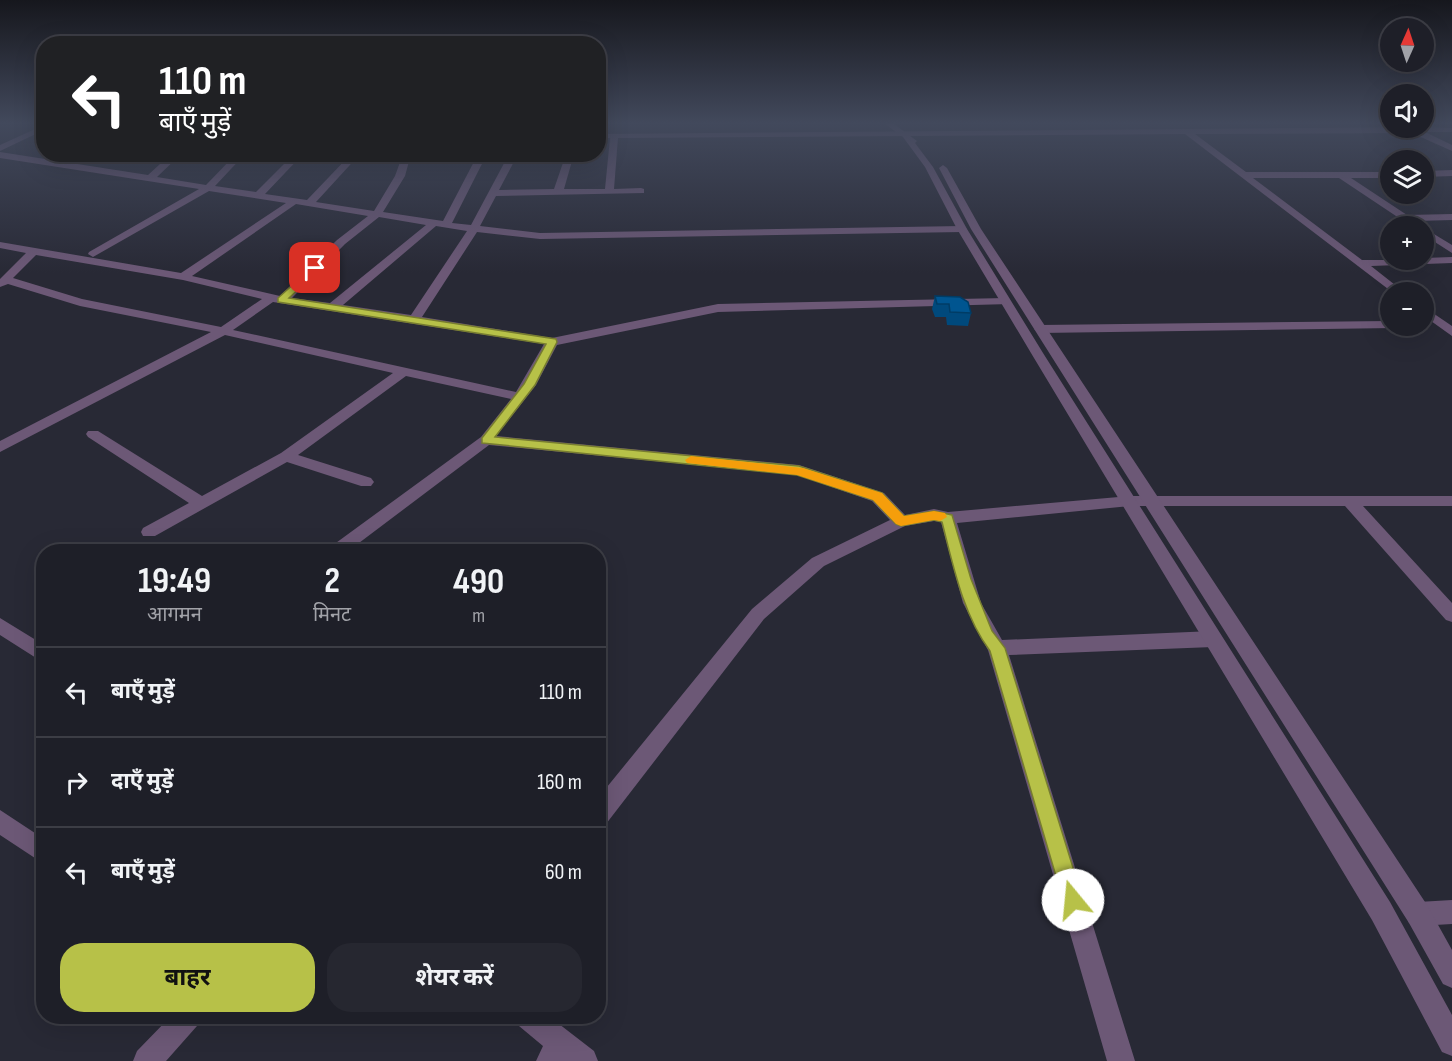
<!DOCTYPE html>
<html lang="hi">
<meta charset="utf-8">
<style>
:root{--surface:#1e1f28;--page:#262730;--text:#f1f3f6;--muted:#a1a2a8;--line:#3c3d45;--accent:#b7c148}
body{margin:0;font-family:"Sofia Sans Condensed","Noto Sans Devanagari",sans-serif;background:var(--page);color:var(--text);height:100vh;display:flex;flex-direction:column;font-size:22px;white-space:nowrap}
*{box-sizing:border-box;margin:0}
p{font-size:20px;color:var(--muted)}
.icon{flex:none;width:33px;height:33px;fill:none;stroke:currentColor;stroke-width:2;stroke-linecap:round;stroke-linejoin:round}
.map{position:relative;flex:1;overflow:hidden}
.side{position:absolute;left:36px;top:544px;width:570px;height:480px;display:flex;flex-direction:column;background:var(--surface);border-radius:24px;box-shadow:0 6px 24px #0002,0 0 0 2px var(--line)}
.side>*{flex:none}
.guide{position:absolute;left:36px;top:36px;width:570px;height:126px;border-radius:24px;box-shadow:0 6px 24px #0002,0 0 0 2px var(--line);background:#202124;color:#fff;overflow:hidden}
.needle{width:39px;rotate:3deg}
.fabs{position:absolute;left:1380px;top:18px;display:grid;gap:12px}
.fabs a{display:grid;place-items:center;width:54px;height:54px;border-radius:50%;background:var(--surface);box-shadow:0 6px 24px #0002,0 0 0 2px var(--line);font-size:30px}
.pin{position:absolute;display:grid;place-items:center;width:51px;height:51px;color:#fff;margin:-26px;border-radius:12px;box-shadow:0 3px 9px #0006}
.me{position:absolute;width:66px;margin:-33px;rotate:343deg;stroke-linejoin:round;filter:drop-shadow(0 0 4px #0008)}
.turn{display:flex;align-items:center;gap:21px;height:126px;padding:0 24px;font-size:27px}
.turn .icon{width:78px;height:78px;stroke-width:2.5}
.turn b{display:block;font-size:42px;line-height:51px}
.eta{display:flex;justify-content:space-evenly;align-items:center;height:102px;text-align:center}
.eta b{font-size:36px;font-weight:700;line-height:42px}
.primary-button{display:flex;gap:12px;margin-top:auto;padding:12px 24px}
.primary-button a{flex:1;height:69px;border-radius:24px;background:var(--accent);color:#111;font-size:24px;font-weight:700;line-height:69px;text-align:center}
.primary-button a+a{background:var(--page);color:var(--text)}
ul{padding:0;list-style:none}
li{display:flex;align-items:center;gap:18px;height:90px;padding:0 24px;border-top:2px solid var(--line)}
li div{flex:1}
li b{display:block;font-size:22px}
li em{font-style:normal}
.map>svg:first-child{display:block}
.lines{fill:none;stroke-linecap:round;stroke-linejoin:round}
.minor{fill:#6c5876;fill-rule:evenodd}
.tertiary{fill:#6c5876;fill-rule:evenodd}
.wall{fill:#00497c}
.building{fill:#005590;stroke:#003c65;stroke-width:1.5}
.route{fill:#b7c148;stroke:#777d2f;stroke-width:1.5}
.slow{fill:#f59e0b}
</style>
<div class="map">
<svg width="1452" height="1061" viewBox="0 0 1452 1061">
<rect width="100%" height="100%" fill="#282935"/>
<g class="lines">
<path class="minor" d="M 44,125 L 44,130 L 0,151 L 0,145 Z
M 1424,127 L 1452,128 L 1452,132 L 1425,132 L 1452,145 L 1452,151 L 1412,133 L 1195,134 L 1246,172 L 1390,172 L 1390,178 L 1351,178 L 1407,215 L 1452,214 L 1452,220 L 1416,221 L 1422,226 L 1411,226 L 1339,178 L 1253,178 L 1362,260 L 1424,260 L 1424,258 L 1452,257 L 1452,263 L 1371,266 L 1404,292 L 1392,292 L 1185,134 L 618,138 L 614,189 L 641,188 L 644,189 L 644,193 L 496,196 L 480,226 L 540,233 L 962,226 L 967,229 L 962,232 L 540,239 L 477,232 L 422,317 L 552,338 L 718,304 L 1006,298 L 1010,300 L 1010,304 L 718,312 L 557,345 L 536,385 L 496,436 L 799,465 L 884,493 L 905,515 L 934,509 L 948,512 L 1130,496 L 1452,496 L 1452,506 L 1363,506 L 1452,603 L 1452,622 L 1446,620 L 1345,506 L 1130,506 L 957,523 L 981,603 L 1002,640 L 1213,631 L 1220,634 L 1222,639 L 1220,644 L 1213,647 L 1009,655 L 1135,1061 L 1107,1061 L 988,650 L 963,603 L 941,522 L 934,521 L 905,526 L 824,566 L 764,619 L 606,824 L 598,827 L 598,798 L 752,609 L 812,558 L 890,520 L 872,501 L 797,475 L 489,445 L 347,552 L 327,552 L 329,548 L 481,437 L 511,399 L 406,376 L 298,455 L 371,478 L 374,482 L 371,486 L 361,486 L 287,462 L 155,536 L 143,536 L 141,532 L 143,528 L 189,503 L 88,437 L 86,434 L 88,431 L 98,431 L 202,496 L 281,453 L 393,373 L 225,335 L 0,452 L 0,441 L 211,332 L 80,306 L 8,284 L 0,287 L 0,279 L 26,253 L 0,248 L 0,242 L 181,273 L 286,203 L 209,191 L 93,257 L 88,254 L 89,252 L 199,189 L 0,158 L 0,152 L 148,175 L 171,154 L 181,154 L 157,177 L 206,185 L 236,154 L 245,154 L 215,186 L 256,192 L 294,154 L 303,154 L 265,194 L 307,200 L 351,154 L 360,154 L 316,202 L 374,211 L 395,176 L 403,154 L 411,154 L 405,176 L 383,212 L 443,221 L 478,154 L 487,154 L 452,223 L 471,225 L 509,154 L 518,154 L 499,190 L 554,189 L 566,154 L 574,154 L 564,189 L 605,189 L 610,138 L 598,138 L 598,134 ZM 296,204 L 368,216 L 337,240 L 280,296 L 192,276 ZM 379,217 L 426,225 L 330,303 L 292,298 L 345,244 ZM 436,226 L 467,231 L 411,315 L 343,305 ZM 36,255 L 183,280 L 262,299 L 221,327 L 82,299 L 13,278 ZM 273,302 L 544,344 L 516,392 L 233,330 Z
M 1452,170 L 1452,176 L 1424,177 L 1424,171 Z
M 1424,228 L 1452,245 L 1452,253 L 1424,235 Z
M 1424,307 L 1452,326 L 1452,336 L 1424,316 Z
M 1390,321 L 1390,326 L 1396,326 L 1394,328 L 1040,333 L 1034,329 L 1040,325 Z
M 0,618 L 44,645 L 44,663 L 0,635 Z
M 0,810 L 44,839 L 44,864 L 0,835 Z
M 1452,900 L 1452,924 L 1418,926 L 1409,923 L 1406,914 L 1409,905 L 1418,902 Z
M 170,1017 L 201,1017 L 197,1026 L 166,1061 L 133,1061 L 137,1051 Z
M 515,1017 L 550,1017 L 594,1051 L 598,1061 L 536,1061 L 543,1046 L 519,1026 Z"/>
<path class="tertiary" d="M 885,124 L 894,124 L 917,141 L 915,143 L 933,167 L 967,229 L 1043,353 L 1390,902 L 1452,1015 L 1452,1056 L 1442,1052 L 1372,920 L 1031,353 L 957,229 L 925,167 L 903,137 Z
M 943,165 L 947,168 L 981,229 L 1427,905 L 1452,950 L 1452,988 L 1443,984 L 1409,923 L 971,229 L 939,168 Z"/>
</g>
<path class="wall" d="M 935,296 L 971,313 L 968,326 L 947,325 L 946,317 L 935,317 L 932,309 Z"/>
<path class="building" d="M 935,296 L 960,297 L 968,302 L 971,313 L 950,312 L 949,304 L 937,304 Z"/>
<linearGradient id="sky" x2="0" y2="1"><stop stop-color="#16171d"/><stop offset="0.45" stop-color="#42495c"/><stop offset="1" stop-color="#42495c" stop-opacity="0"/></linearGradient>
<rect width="1452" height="273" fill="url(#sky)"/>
<path class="route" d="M 315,265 L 320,268 L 319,270 L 289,298 L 556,339 L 557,342 L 535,385 L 495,437 L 799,466 L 882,493 L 904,516 L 934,511 L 952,515 L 971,579 L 992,631 L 1005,648 L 1083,900 L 1080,908 L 1073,910 L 1066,908 L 1063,900 L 990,651 C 963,615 953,565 942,522 L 934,520 L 901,526 L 896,524 L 873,500 L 797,475 L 482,443 L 482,438 L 524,384 L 546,344 L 278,302 L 278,298 Z"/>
<path class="slow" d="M 691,456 L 803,468 L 882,493 L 904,516 L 934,511 L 945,513 L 947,517 L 940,521 L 934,520 L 901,526 L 896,524 L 873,500 L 797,475 L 687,463 L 685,460 Z"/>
</svg>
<div class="fabs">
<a><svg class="needle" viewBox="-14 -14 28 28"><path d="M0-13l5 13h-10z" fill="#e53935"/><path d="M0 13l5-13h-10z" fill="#a1a2a8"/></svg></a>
<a><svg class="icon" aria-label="sound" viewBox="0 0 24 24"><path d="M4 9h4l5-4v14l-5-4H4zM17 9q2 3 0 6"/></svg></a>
<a><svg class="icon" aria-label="layers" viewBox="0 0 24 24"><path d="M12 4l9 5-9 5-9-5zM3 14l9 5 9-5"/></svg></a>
<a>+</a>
<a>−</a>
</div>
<div class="pin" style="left:315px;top:268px;background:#d93025"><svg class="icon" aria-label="arrive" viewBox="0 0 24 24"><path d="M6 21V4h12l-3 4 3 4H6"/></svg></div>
<svg class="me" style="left:1073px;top:900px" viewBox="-20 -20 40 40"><circle r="19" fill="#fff"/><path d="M0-13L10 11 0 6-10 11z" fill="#b7c148"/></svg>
<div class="guide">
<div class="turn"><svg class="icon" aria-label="left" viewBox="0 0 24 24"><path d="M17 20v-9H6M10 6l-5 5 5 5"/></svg><div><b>110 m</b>बाएँ मुड़ें</div></div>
</div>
<section class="side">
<div class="eta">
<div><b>19:49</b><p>आगमन</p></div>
<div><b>2</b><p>मिनट</p></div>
<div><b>490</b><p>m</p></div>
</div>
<ul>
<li><svg class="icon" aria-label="left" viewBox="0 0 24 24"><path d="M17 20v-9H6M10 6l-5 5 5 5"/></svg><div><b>बाएँ मुड़ें</b></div><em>110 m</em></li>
<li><svg class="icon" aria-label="right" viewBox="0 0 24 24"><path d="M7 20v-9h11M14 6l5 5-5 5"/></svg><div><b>दाएँ मुड़ें</b></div><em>160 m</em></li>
<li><svg class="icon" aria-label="left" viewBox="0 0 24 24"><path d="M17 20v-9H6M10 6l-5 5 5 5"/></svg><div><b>बाएँ मुड़ें</b></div><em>60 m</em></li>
</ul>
<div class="primary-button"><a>बाहर</a><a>शेयर करें</a></div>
</section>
</div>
